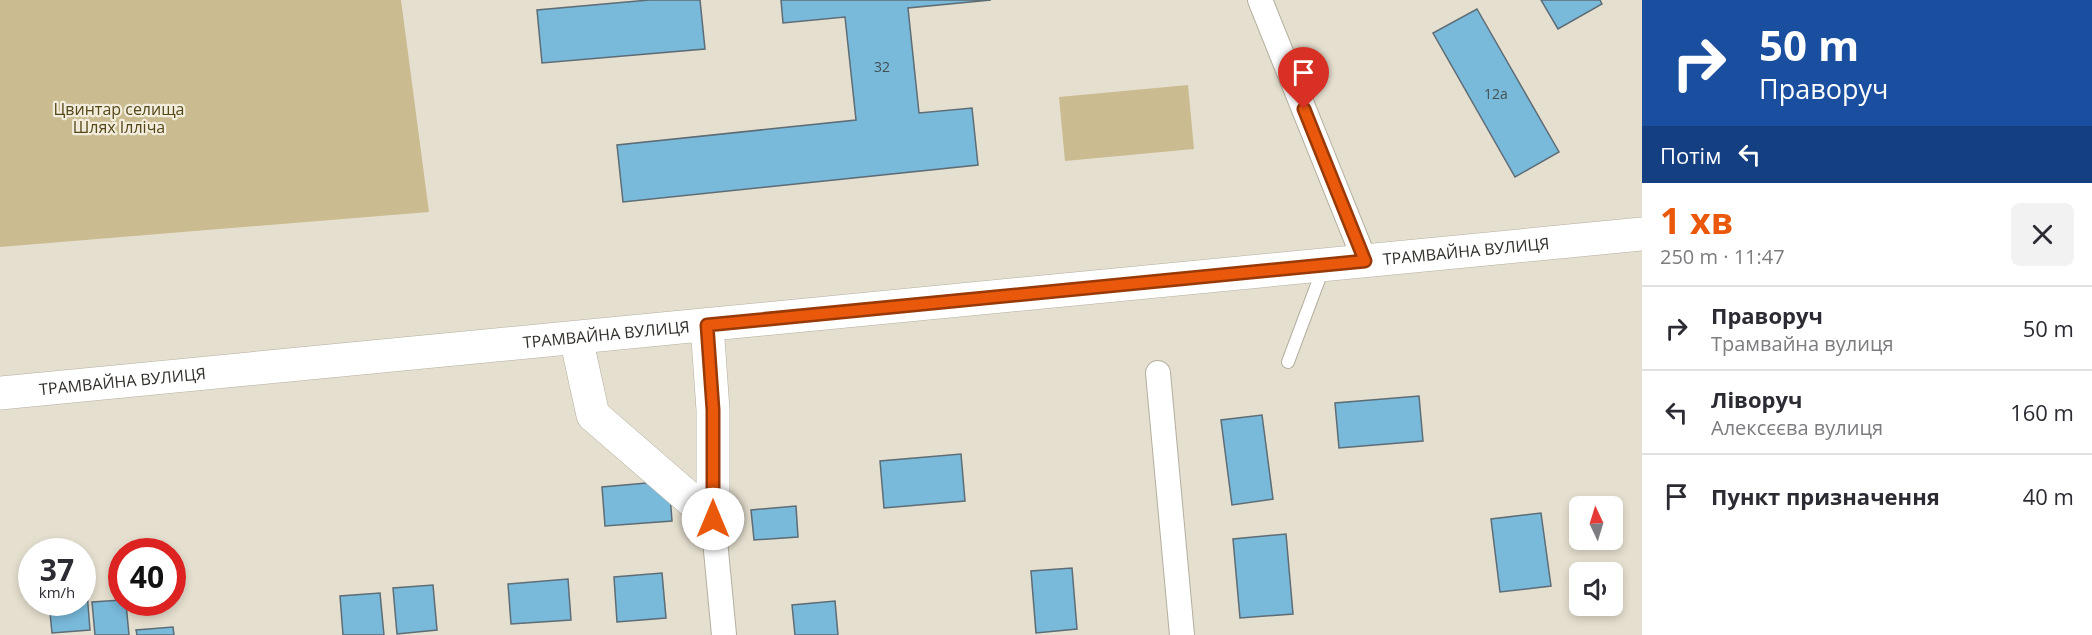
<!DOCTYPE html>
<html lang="uk">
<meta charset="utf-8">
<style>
:root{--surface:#fff;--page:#f2f2f3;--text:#2b2b33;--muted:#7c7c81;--line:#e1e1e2;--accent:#ea580c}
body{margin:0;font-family:"Open Sans",sans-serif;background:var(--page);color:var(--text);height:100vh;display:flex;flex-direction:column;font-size:22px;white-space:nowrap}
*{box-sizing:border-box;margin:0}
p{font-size:20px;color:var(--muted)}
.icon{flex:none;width:33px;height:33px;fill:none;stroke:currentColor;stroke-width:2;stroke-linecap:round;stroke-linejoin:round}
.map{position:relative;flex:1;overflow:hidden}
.panel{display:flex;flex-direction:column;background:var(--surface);width:450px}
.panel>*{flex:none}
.hud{background:#1a4fa0;color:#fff;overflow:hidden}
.needle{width:39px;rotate:356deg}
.tools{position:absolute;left:1569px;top:496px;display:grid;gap:12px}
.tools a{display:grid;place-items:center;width:54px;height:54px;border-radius:9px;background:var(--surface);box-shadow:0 3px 9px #0003;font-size:30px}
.speed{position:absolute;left:18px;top:538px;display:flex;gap:12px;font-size:30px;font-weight:700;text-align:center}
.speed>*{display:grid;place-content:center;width:78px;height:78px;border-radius:50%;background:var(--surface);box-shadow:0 3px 9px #0003;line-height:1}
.speed small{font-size:15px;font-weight:400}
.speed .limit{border:9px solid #d22;background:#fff;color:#111}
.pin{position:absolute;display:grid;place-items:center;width:51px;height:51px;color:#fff;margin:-62px -26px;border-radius:50% 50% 50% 0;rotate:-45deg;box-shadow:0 0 6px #0007}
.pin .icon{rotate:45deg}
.me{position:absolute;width:66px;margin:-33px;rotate:0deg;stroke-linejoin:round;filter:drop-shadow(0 0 4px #0008)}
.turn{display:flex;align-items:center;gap:21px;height:126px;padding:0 18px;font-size:27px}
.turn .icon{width:78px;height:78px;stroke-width:2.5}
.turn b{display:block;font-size:42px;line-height:51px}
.then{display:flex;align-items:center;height:57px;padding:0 18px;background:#0003;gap:12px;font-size:22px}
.round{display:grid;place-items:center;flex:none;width:63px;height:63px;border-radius:9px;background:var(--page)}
.overview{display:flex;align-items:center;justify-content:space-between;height:102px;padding:0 18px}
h1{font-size:36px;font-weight:700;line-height:45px;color:var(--accent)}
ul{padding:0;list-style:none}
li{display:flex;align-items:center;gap:18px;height:84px;padding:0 18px;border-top:2px solid var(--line)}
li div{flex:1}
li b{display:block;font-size:22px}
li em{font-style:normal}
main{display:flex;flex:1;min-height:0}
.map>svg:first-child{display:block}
.green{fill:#cabc90}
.building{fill:#79b9da;stroke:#5d6c75;stroke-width:1.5}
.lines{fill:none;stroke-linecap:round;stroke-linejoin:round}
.lane-casing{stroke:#b3ae9e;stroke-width:14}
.street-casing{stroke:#b3ae9e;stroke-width:26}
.secondary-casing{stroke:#b3ae9e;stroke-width:34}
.lane{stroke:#fff;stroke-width:12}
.street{stroke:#fff;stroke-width:24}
.secondary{stroke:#fff;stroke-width:33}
.route-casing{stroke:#983908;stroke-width:15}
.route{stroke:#ea580c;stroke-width:10}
.labels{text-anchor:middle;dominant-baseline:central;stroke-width:4.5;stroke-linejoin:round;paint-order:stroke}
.number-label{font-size:14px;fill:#425154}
.park-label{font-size:16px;fill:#554718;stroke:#f2eddc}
.street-label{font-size:16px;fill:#302e28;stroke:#f2eddc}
</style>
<main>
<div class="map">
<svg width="1642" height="635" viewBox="0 0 1642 635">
<rect width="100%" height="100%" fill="#e5dfcf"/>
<path class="green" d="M 0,0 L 401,0 L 429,212 L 0,247 Z
M 1188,85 L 1194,149 L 1065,161 L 1059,97 Z"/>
<path class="building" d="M 649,0 L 700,0 L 705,49 L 542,63 L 537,10 Z
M 781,0 L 991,0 L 908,8 L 919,113 L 972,108 L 978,165 L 623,202 L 617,145 L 856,120 L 845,17 L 783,23 Z
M 1541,0 L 1600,0 L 1602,4 L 1558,29 Z
M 1477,9 L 1559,152 L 1515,177 L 1433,33 Z
M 1419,396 L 1423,441 L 1339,448 L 1335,403 Z
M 1262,415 L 1273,499 L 1232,505 L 1221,420 Z
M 961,454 L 965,501 L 884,508 L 880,461 Z
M 669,481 L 672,521 L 605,526 L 602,487 Z
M 796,506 L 798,537 L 754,540 L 751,510 Z
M 1541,513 L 1551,586 L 1500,592 L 1491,519 Z
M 1286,534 L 1293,614 L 1240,618 L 1233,539 Z
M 1072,568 L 1077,629 L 1036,633 L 1031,571 Z
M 662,573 L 666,618 L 617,622 L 614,577 Z
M 82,579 L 86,579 L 90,630 L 52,633 L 49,603 L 82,603 Z
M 568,579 L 571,620 L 511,624 L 508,584 Z
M 433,585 L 437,630 L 397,634 L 393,588 Z
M 380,593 L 384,635 L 343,635 L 340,596 Z
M 122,600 L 122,603 L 126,603 L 129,635 L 95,635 L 92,602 Z
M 835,601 L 838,635 L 795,635 L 792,605 Z
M 173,627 L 174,635 L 137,635 L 136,630 Z"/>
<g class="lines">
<defs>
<path id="lane" d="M 1288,362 L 1324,266"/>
<path id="street" d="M 1260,0 L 1365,261
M 1158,373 L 1182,635
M 713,519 L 724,635"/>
<g id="secondary">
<path d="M 707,325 L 713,410 L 713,519"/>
<path d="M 576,338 L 593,415 L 713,519"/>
<path id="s1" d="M 0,393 L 1642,234"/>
</g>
</defs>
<use href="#lane" class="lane-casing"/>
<use href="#street" class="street-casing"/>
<use href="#secondary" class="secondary-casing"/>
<use href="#lane" class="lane"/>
<use href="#street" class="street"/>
<use href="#secondary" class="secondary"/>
</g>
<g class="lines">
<defs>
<path id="route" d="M 713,519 L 713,410 L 707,325 L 1365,261 L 1304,109"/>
</defs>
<use href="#route" class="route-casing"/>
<use href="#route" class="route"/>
</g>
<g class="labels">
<g class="number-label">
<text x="882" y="66">32</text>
<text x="1496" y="93">12а</text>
</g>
<g class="park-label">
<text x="119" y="109">Цвинтар селища<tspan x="119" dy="18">Шлях Ілліча</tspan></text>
</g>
<g class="street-label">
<text stroke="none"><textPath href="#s1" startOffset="1473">ТРАМВАЙНА ВУЛИЦЯ</textPath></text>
<text stroke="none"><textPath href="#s1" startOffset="609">ТРАМВАЙНА ВУЛИЦЯ</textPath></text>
<text stroke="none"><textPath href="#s1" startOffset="123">ТРАМВАЙНА ВУЛИЦЯ</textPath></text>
</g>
</g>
</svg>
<div class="tools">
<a><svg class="needle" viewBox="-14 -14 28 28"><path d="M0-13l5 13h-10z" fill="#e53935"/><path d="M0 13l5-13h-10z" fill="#7c7c81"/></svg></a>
<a><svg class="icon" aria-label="sound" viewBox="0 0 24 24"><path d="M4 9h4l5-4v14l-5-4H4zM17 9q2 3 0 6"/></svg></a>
</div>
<div class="speed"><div>37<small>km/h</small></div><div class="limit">40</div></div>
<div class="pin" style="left:1304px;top:109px;background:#d93025"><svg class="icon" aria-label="arrive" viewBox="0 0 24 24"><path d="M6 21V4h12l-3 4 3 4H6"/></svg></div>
<svg class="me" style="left:713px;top:519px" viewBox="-20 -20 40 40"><circle r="19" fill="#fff"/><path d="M0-13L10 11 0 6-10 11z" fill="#ea580c"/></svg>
</div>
<section class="panel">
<div class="hud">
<div class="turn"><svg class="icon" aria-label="right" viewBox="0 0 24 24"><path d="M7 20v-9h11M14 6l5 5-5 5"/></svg><div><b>50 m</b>Праворуч</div></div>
<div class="then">Потім<svg class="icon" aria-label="left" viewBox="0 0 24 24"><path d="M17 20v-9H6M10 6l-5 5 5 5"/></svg></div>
</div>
<div class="overview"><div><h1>1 хв</h1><p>250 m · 11:47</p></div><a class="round"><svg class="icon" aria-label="close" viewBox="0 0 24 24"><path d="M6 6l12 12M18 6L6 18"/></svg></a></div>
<ul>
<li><svg class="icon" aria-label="right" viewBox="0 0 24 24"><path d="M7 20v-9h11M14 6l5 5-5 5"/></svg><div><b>Праворуч</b><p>Трамвайна вулиця</p></div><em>50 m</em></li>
<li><svg class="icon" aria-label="left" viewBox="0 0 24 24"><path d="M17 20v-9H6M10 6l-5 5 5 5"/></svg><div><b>Ліворуч</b><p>Алексєєва вулиця</p></div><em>160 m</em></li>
<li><svg class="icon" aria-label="arrive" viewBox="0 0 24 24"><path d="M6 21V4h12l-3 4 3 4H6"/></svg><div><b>Пункт призначення</b></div><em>40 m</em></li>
</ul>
</section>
</main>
